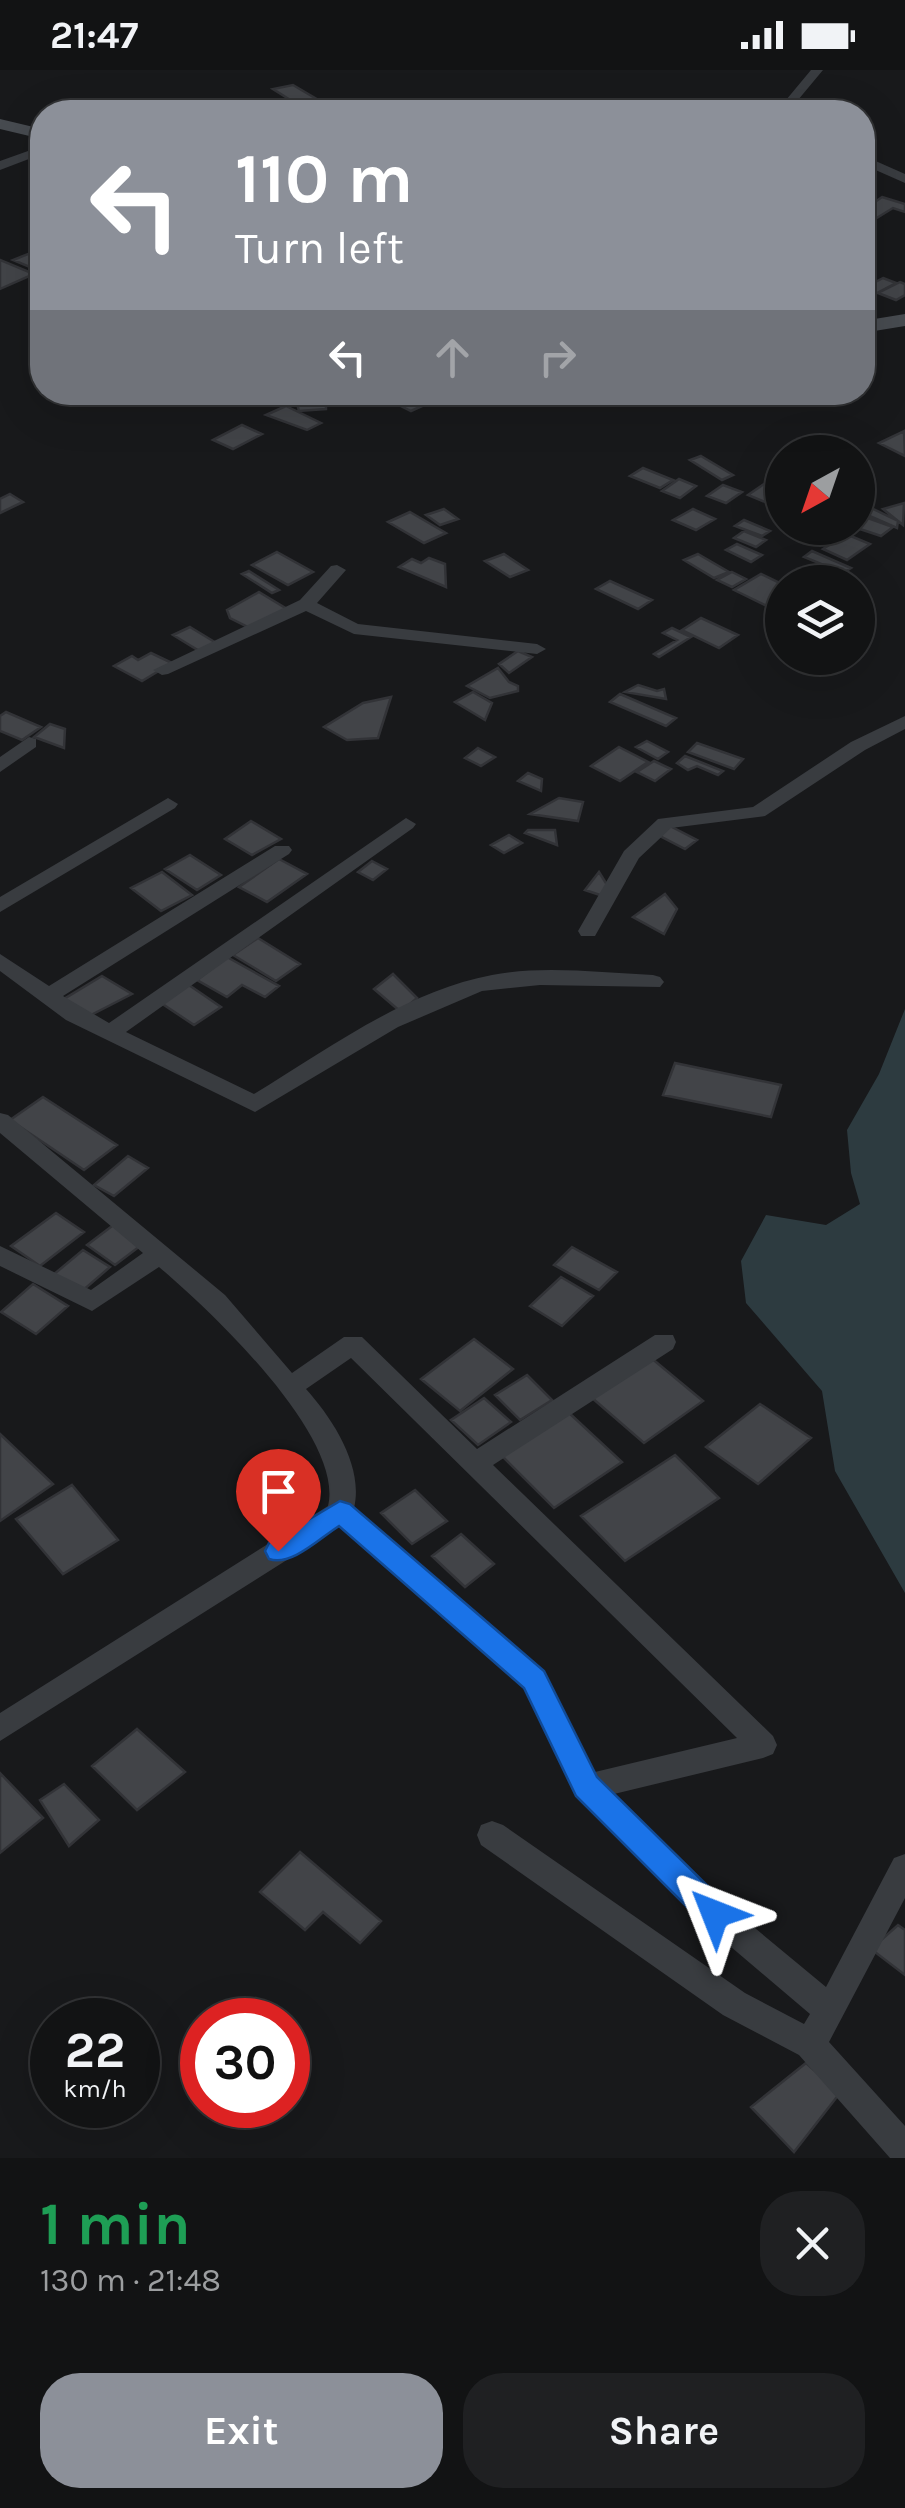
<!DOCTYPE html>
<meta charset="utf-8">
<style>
:root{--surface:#121314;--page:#1f2022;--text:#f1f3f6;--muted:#9c9ea0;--line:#313234;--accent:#8c9099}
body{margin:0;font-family:Karla,sans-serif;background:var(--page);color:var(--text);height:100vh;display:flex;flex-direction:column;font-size:38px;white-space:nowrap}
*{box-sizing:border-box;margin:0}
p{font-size:32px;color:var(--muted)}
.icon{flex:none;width:55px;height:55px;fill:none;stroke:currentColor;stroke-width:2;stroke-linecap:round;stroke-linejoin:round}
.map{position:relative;height:2088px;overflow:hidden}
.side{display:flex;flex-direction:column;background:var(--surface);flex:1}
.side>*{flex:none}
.hud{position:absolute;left:30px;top:30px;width:845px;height:305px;border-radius:40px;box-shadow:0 10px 40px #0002,0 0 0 2px var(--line);background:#8c9099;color:#fff;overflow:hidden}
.needle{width:65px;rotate:220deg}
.buttons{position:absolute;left:765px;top:365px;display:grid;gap:20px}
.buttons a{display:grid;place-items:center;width:110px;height:110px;border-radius:50%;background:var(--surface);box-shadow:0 10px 40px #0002,0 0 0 2px var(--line);font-size:50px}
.speed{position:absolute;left:30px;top:1928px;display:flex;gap:20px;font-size:50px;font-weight:700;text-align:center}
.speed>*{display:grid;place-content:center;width:130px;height:130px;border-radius:50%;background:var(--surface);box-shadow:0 10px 40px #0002,0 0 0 2px var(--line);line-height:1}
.speed small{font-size:25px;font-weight:400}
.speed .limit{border:15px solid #d22;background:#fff;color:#111}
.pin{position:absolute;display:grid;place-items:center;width:85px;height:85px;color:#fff;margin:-102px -42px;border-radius:50% 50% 50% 0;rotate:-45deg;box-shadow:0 0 10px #0007}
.pin .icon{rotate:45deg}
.me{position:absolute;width:110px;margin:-55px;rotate:315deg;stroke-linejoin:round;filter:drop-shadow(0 0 8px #0008)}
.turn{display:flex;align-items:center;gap:35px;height:210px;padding:0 40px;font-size:45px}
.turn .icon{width:130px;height:130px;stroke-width:2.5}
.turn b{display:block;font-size:70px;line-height:85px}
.lanes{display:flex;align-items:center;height:95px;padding:0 40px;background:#0003;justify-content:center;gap:50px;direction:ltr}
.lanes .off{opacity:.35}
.round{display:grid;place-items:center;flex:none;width:105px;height:105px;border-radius:40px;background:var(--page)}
.head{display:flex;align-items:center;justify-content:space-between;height:170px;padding:0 40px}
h1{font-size:60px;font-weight:700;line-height:75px;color:#1e9e55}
.primary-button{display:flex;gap:20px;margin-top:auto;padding:20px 40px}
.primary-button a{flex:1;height:115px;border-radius:40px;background:var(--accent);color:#fff;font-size:40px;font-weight:700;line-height:115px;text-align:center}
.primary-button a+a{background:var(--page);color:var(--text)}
.status{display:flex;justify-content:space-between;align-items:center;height:70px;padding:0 50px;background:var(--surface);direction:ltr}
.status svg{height:28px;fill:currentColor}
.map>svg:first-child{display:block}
.water{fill:#2d3b40}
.building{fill:#424448;stroke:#323337;stroke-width:2.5}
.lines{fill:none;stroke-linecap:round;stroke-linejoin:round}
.street{fill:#393c40;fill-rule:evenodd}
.secondary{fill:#474b50;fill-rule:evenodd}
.route{fill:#1a73e8;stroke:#114b97;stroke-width:2.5}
</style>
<div class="status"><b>21:47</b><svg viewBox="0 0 49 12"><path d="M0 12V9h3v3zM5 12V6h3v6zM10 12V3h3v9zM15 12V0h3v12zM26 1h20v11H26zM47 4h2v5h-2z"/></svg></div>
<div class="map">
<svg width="905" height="2088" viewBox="0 0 905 2088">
<rect width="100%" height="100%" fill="#18191b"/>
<path class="water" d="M 905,939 L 905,1523 L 835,1401 L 822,1321 L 746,1233 L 741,1191 L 766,1145 L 826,1155 L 860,1134 L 851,1103 L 847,1060 L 879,1004 Z"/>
<path class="building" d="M 293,15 L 315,28 L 295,33 L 273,19 Z
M 882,127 L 905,134 L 905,142 L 893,138 L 862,157 L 862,141 Z
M 33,182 L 42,186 L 42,194 L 32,198 L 13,190 Z
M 0,190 L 34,204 L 0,219 Z
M 883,208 L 896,213 L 877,223 L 864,218 Z
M 900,212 L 905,214 L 905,225 L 896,230 L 878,223 Z
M 419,322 L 453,322 L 411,341 L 395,333 Z
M 326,329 L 326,339 L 299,341 L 296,330 Z
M 286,336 L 321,353 L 307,360 L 266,345 Z
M 242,355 L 262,364 L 233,379 L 213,370 Z
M 904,361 L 905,386 L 879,373 Z
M 701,386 L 733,405 L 722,410 L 690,390 Z
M 643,398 L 673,410 L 660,418 L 630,406 Z
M 679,409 L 696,416 L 680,428 L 662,421 Z
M 767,412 L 782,418 L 782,425 L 770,434 L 748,425 Z
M 723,415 L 742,422 L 726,433 L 707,426 Z
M 10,424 L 23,432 L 0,443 L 0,429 Z
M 904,433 L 903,455 L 883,439 Z
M 865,435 L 898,451 L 897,458 L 858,441 Z
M 444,439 L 458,449 L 440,455 L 426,445 Z
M 693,439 L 715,449 L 696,460 L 673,450 Z
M 410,442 L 446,463 L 424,473 L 388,452 Z
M 865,447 L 893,457 L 881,466 L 857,458 Z
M 744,450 L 770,461 L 762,466 L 735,456 Z
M 744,461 L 766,470 L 756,477 L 734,468 Z
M 846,464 L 870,474 L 847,490 L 823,479 Z
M 737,474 L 762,485 L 751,492 L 726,480 Z
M 812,481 L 851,498 L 843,503 L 804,487 Z
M 277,482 L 313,502 L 288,515 L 252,495 Z
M 504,484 L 528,500 L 510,507 L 485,491 Z
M 698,484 L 729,502 L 714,508 L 684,490 Z
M 429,488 L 445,494 L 446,517 L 399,497 L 412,489 L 421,493 Z
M 814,496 L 826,501 L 809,511 L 796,506 Z
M 249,501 L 279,520 L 272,523 L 242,504 Z
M 732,502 L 746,509 L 732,517 L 717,510 Z
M 761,504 L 782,514 L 782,529 L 769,537 L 734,520 Z
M 610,511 L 652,530 L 638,539 L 596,519 Z
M 259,522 L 287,539 L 250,558 L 230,548 L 227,540 Z
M 701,548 L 738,565 L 719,578 L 682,560 Z
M 190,557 L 218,574 L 201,582 L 173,565 Z
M 672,558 L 691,567 L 659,587 L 654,584 L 677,570 L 663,563 Z
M 518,581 L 532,587 L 509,603 L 499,594 Z
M 151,583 L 172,593 L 142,611 L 114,596 L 132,586 L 138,590 Z
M 498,598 L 509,612 L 518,616 L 518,621 L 490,628 L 467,616 Z
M 638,615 L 657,621 L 664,619 L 666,629 L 625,622 Z
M 473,622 L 492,633 L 485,650 L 455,632 Z
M 620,624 L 676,648 L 666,656 L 610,632 Z
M 391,627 L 378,668 L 347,670 L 324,657 L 363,633 Z
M 6,642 L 41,657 L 22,670 L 0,661 L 0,646 Z
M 50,654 L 65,659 L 64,678 L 34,667 Z
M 647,671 L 668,682 L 658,689 L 636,677 Z
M 697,673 L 743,689 L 734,699 L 688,682 Z
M 619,677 L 648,692 L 620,711 L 591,696 Z
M 478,678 L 495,687 L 481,696 L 465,688 Z
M 685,686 L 723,701 L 718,705 L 697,696 L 688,700 L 677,693 Z
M 654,691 L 671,699 L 655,711 L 637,702 Z
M 528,703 L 542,709 L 541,721 L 518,711 Z
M 559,728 L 583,732 L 578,751 L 530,744 Z
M 251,751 L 281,769 L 252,785 L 225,769 Z
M 670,756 L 697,770 L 685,779 L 658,765 Z
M 528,760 L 555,760 L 557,775 L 525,763 Z
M 509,765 L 522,773 L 504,783 L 491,775 Z
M 190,785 L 221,805 L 197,820 L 165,799 Z
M 279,789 L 307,804 L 267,832 L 239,817 Z
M 372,791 L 387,799 L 373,810 L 358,802 Z
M 162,802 L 192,825 L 161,841 L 131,818 Z
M 599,802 L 609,818 L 603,826 L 585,820 Z
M 665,824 L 677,839 L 664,864 L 633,847 Z
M 258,868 L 300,894 L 276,911 L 233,885 Z
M 227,887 L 279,916 L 265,927 L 242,915 L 227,927 L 197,910 Z
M 393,904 L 417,928 L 401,942 L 374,919 Z
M 102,906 L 132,924 L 87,947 L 64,929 Z
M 186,913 L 221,937 L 194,955 L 158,931 Z
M 675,993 L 781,1015 L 771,1047 L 663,1025 Z
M 43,1027 L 117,1075 L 84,1100 L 10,1050 Z
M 128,1086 L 148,1098 L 114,1126 L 94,1115 Z
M 56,1143 L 84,1162 L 40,1196 L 11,1176 Z
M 116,1153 L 144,1173 L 115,1195 L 87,1175 Z
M 572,1177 L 617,1202 L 599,1220 L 554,1195 Z
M 83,1180 L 110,1197 L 81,1222 L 53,1205 Z
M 561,1207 L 593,1226 L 562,1256 L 530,1236 Z
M 33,1214 L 68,1236 L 36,1264 L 1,1242 Z
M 474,1269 L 513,1299 L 460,1341 L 421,1309 Z
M 650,1287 L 703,1331 L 644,1373 L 591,1327 Z
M 527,1305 L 552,1330 L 520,1350 L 495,1325 Z
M 484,1328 L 511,1352 L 478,1375 L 451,1350 Z
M 760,1334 L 811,1368 L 758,1414 L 706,1377 Z
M 567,1341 L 622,1392 L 554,1438 L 500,1384 Z
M 0,1364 L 53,1414 L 0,1451 Z
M 675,1385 L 719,1428 L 625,1491 L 581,1446 Z
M 72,1415 L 118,1470 L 63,1504 L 16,1449 Z
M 415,1420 L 447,1451 L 412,1474 L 381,1443 Z
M 461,1464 L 494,1494 L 465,1517 L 432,1486 Z
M 137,1659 L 185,1702 L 137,1740 L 92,1696 Z
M 0,1703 L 43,1748 L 0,1783 Z
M 64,1714 L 99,1750 L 69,1776 L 40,1730 Z
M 300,1782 L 381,1851 L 360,1873 L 323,1842 L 305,1860 L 260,1822 Z
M 898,1855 L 905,1860 L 905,1905 L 871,1879 Z
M 806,1993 L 840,2023 L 794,2082 L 751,2037 Z"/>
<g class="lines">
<path class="street" d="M 811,0 L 823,0 L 788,42 L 776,42 Z
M 42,76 L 42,84 L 0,100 L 0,91 Z
M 862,85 L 905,104 L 905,113 L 862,94 Z
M 337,495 L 346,500 L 317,533 L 358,554 L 537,574 L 546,579 L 537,584 L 354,564 L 306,541 L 168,604 L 162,605 L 153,600 L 300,530 L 331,496 Z
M 905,646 L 905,659 L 865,680 L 765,746 L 671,758 L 639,788 L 595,866 L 581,866 L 578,861 L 624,781 L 658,749 L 753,737 L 851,672 Z
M 29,667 L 36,669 L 36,677 L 0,702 L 0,687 Z
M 168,728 L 178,734 L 175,738 L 0,842 L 0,827 Z
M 406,748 L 416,754 L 413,758 L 126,962 L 254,1024 C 328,979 406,921 492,905 C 545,895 600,903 653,905 L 660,907 L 664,912 L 660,917 L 540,915 L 482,921 L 398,957 L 255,1042 L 66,950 L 0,901 L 0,884 L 49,916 L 275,776 L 289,776 L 292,780 L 289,784 L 63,926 L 109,953 Z
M 0,1043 L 8,1045 L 225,1225 L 292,1303 L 344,1267 L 362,1267 L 477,1379 L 655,1265 L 673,1265 L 676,1272 L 673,1279 L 493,1395 L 773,1666 L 777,1675 L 773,1684 L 763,1688 L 614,1724 L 726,1834 L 826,1917 L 894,1788 L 905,1784 L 905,1828 L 829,1972 L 905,2056 L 905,2088 L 890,2088 L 799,1985 L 723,1945 L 481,1775 L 477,1765 L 481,1755 L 492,1751 L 503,1755 L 745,1923 L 804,1954 L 810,1944 L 704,1854 L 577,1726 L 524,1619 L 339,1457 L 0,1671 L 0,1643 L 328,1436 C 345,1367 209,1239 159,1197 L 92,1241 L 0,1196 L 0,1176 L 91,1220 L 143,1183 L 0,1063 ZM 351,1288 L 737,1668 L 595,1702 L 544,1601 L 354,1438 C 364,1397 333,1349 306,1319 Z"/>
<path class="secondary" d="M 0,49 L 42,59 L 42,69 L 0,59 Z
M 905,244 L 905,256 L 862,263 L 862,251 Z"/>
</g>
<path class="route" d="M 340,1431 L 350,1434 L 544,1601 L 597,1707 L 726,1834 L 730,1844 L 726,1854 L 715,1859 L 704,1854 L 576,1726 L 524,1618 L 339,1456 C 320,1468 291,1497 269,1489 L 265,1481 L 269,1473 Z"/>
</svg>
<div class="buttons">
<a><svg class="needle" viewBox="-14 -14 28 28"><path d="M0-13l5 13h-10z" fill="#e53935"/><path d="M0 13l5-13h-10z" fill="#9c9ea0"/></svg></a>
<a><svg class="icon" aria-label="layers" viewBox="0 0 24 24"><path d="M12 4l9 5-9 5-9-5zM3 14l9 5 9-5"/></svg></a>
</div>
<div class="speed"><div>22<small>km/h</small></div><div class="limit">30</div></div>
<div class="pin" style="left:278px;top:1481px;background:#d93025"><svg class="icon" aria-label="arrive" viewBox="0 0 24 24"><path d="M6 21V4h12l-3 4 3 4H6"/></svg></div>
<svg class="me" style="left:715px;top:1844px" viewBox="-20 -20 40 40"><path d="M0-17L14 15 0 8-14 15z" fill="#1a73e8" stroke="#fff" stroke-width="4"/></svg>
<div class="hud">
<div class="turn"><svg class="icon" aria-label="left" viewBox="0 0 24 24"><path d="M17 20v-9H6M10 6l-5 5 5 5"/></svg><div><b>110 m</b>Turn left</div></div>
<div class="lanes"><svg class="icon" aria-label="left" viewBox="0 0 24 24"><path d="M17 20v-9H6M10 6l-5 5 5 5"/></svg><svg class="icon off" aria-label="ahead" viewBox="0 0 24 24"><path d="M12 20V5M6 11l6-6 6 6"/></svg><svg class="icon off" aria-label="right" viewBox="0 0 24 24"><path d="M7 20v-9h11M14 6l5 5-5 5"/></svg></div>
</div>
</div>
<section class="side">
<div class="head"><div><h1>1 min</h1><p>130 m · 21:48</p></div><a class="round"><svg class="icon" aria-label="close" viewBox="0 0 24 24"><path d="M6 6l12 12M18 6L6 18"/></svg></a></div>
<div class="primary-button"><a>Exit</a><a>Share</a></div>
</section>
